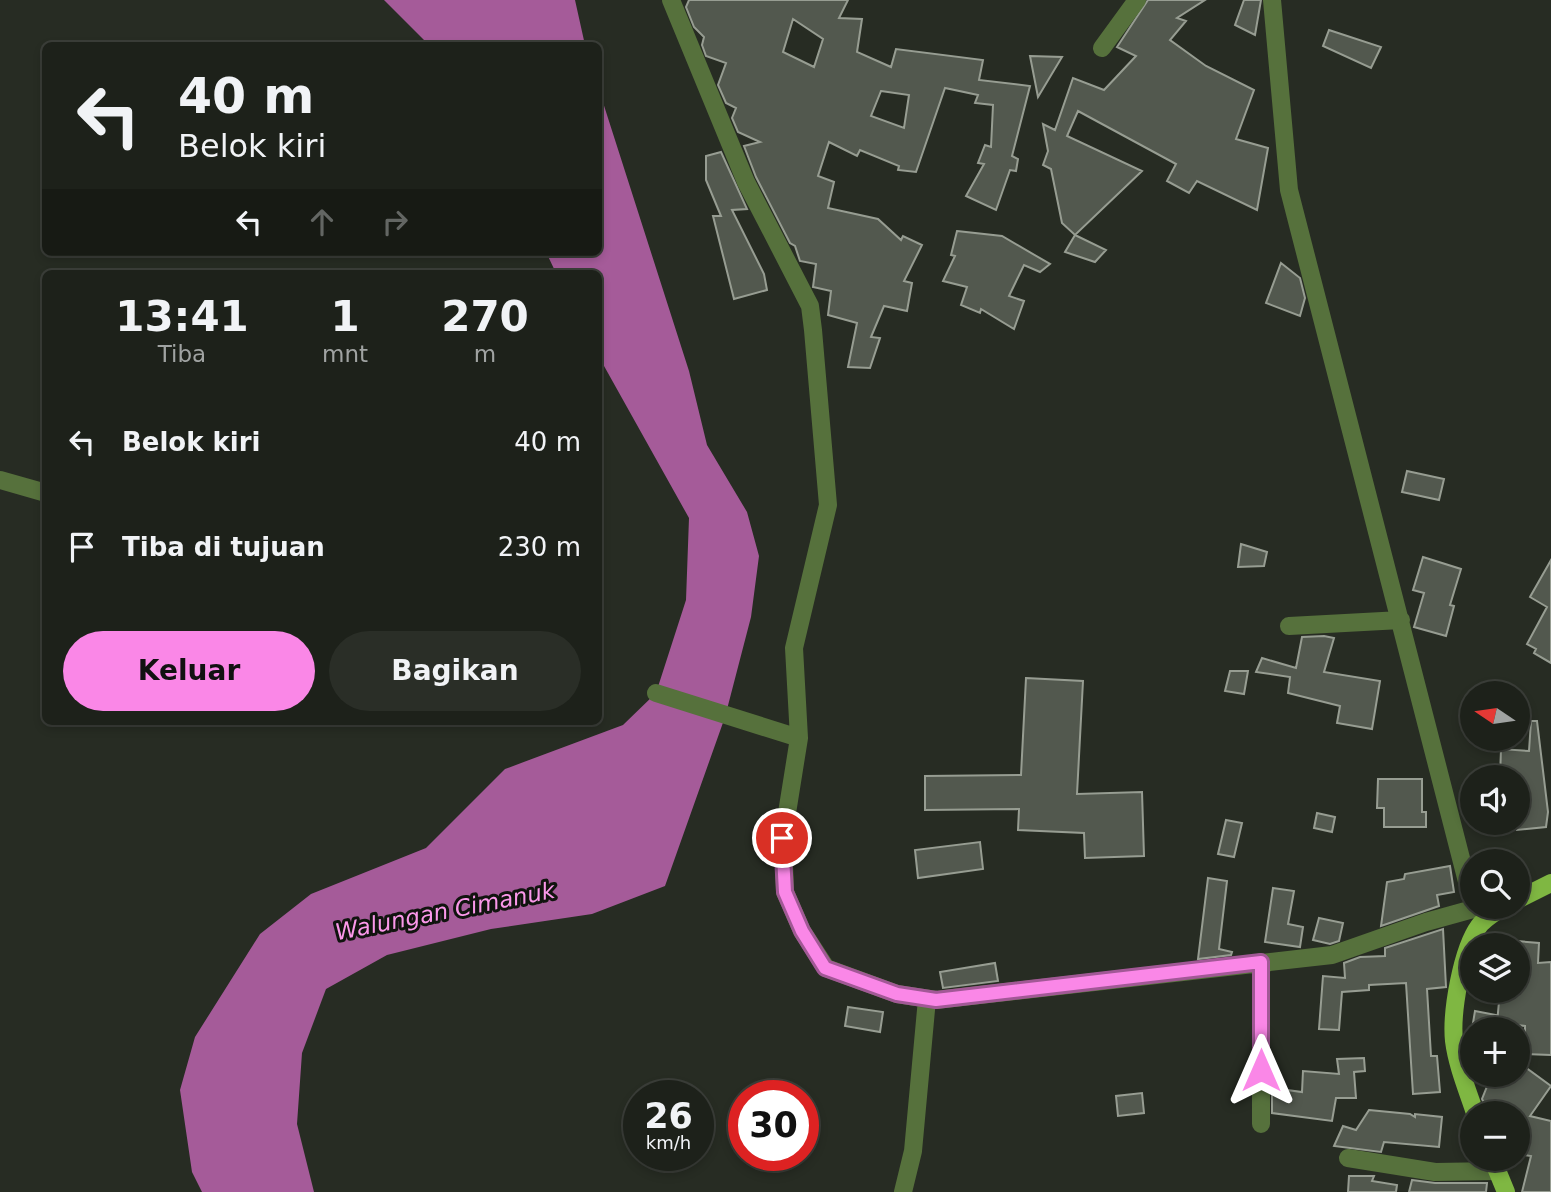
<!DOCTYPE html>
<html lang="id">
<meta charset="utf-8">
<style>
:root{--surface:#1d211a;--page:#2a2e27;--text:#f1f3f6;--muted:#a0a3a2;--line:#3b3e39;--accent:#fa87e7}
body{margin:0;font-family:"DejaVu Sans",sans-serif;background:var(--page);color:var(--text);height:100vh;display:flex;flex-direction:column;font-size:26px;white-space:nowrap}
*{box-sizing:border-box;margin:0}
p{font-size:23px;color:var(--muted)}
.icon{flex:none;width:38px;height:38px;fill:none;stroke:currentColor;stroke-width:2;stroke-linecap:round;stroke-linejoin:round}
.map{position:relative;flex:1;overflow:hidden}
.sheet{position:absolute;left:42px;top:270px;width:560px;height:455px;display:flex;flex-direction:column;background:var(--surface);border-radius:10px;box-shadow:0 4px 10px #0003,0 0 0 2px var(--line)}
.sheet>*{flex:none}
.banner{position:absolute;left:42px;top:42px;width:560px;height:214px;border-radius:10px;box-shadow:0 4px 10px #0003,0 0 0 2px var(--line);background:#1d211a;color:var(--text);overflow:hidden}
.needle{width:46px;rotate:283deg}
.fabs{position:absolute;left:1460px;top:681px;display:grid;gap:14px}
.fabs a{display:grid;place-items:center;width:70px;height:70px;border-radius:50%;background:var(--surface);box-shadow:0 4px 10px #0003,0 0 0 2px var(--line);font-size:35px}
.speed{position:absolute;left:623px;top:1080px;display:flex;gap:14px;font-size:35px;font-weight:700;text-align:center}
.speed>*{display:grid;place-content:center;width:91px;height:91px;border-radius:50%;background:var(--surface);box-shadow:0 4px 10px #0003,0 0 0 2px var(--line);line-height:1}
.speed small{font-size:18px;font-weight:400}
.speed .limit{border:10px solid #d22;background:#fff;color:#111}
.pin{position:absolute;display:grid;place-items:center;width:60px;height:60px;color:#fff;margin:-30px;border:4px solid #fff;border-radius:50%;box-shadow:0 2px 7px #0007}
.me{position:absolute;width:77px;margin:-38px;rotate:0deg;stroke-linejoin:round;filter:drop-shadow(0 0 5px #0008)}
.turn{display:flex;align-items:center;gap:24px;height:147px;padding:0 21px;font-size:32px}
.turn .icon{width:91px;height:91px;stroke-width:2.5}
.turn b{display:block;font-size:49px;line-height:60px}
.lanes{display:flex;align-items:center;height:66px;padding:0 21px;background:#0003;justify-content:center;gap:35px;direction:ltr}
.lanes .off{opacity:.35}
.eta{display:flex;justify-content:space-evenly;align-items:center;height:119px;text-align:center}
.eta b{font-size:42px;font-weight:700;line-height:49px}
.cta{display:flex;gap:14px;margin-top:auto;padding:14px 21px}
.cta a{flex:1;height:80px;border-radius:42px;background:var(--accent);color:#111;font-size:28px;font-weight:700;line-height:80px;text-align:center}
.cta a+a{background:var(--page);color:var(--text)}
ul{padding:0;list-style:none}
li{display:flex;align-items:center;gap:21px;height:105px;padding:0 21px}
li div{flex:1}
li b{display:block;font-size:26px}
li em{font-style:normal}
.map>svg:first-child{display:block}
.water{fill:#a55b99}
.building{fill:#52584e;stroke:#979d92;stroke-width:2;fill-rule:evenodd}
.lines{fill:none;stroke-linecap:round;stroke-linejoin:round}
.minor{stroke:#56713c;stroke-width:18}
.major{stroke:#7fb742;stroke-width:18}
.route-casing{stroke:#a25896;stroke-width:18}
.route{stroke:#fa87e7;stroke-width:12}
.labels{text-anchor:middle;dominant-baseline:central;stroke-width:6;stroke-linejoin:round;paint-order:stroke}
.water-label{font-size:23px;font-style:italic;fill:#fb98ea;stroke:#11140f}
</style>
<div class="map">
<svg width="1551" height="1192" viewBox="0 0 1551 1192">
<rect width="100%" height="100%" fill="#272c23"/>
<path class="water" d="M 384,0 L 575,0 L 585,45 L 429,45 Z
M 599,90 L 689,371 L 707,445 L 747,512 L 759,556 L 751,617 L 725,717 L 665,886 L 592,914 L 491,929 L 387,955 L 326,989 L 302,1053 L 297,1124 L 314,1192 L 202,1192 L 192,1172 L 180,1090 L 195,1037 L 260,934 L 311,894 L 426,848 L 505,769 L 623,725 L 656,693 L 686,600 L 689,518 L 599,357 L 598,273 L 556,273 L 546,252 L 598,252 Z"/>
<path class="building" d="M 689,0 L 848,0 L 839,18 L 862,19 L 857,52 L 891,67 L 896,49 L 983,60 L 979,80 L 1030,86 L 1012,156 L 1018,159 L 1016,171 L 1010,170 L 996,210 L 966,196 L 984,164 L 978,163 L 985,145 L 991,147 L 993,105 L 975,103 L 978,95 L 945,88 L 916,172 L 898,170 L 899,166 L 860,150 L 857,156 L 829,142 L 818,176 L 834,182 L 828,208 L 878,219 L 901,240 L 903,236 L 922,245 L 904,281 L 912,283 L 907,311 L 884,306 L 871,337 L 880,338 L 870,368 L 848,367 L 857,323 L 828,315 L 831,291 L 813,287 L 816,264 L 800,261 L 795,246 L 790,243 L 756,177 L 744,146 L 760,142 L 738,132 L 732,118 L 736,108 L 726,103 L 718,85 L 726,63 L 706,56 L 702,45 L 704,37 L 694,27 L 686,7 ZM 793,19 L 823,39 L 814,67 L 783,52 ZM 881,91 L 909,95 L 904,128 L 871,116 Z
M 1148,0 L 1205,0 L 1177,18 L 1186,21 L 1170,40 L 1206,66 L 1254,90 L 1236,139 L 1268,148 L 1257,210 L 1197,181 L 1189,193 L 1167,181 L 1176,164 L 1078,111 L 1067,136 L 1142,171 L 1075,235 L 1062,223 L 1051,169 L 1043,165 L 1048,151 L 1043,124 L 1055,130 L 1073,78 L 1104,90 L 1136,56 L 1117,47 Z
M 1244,0 L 1261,0 L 1255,35 L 1235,25 Z
M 1329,30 L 1381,47 L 1371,68 L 1323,46 Z
M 1030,56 L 1062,57 L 1038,97 Z
M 721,152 L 747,209 L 732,210 L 764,274 L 767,290 L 734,299 L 713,216 L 721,216 L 706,180 L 706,156 Z
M 957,231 L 1002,236 L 1050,264 L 1040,272 L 1024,265 L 1009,296 L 1024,301 L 1014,329 L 981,309 L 980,313 L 961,305 L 967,287 L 943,281 L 955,256 L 951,255 Z
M 1075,235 L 1106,250 L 1095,262 L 1065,252 Z
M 1281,263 L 1300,278 L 1305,298 L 1300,316 L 1266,303 Z
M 1407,471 L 1444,479 L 1439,500 L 1402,492 Z
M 1241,544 L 1267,552 L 1264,566 L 1238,567 Z
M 1423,557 L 1461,569 L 1450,605 L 1454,606 L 1446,636 L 1414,627 L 1424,593 L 1413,590 Z
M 1551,560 L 1551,663 L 1534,653 L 1536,649 L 1527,644 L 1547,607 L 1530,597 Z
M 1324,636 L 1334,638 L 1324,672 L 1380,681 L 1372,729 L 1337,723 L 1340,706 L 1288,693 L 1290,677 L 1256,672 L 1262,658 L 1296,668 L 1302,637 Z
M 1230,671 L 1248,671 L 1244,694 L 1225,691 Z
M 1026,678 L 1083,681 L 1077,794 L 1142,792 L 1144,856 L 1085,858 L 1084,833 L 1018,830 L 1019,809 L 925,810 L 925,776 L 1021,775 Z
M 1531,721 L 1537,721 L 1548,812 L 1546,827 L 1517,830 L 1517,777 L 1500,777 L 1501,749 L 1529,751 Z
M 1378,779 L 1422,779 L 1422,812 L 1426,812 L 1426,827 L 1384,827 L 1384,808 L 1377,808 Z
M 1317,813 L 1335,817 L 1332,832 L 1314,828 Z
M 1226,820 L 1242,823 L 1234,857 L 1218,854 Z
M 980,842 L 983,869 L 918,878 L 915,850 Z
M 1450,866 L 1454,892 L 1437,895 L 1439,906 L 1381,926 L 1387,882 L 1404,879 L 1405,874 Z
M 1208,878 L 1227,881 L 1219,949 L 1232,952 L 1231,955 L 1198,959 Z
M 1273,888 L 1294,891 L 1288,924 L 1303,927 L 1300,947 L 1265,942 Z
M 1319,918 L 1343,923 L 1339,941 L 1330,944 L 1313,940 Z
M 1443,929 L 1446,987 L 1427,989 L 1431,1056 L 1437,1056 L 1440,1092 L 1413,1094 L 1406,983 L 1369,985 L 1369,990 L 1342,992 L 1339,1030 L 1319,1029 L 1323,976 L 1345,978 L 1344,963 L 1360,957 L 1385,956 L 1385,948 Z
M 1517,941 L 1539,943 L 1538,963 L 1551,962 L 1551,1055 L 1525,1054 L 1525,1026 L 1497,1023 L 1500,991 L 1517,993 Z
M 995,963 L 998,981 L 943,988 L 940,972 Z
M 848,1007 L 883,1012 L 880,1032 L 845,1026 Z
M 1475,1011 L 1496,1015 L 1494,1029 L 1472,1029 Z
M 1364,1058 L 1365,1071 L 1354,1072 L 1356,1098 L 1336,1098 L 1332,1121 L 1272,1113 L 1272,1088 L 1302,1092 L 1303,1071 L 1339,1074 L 1337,1059 Z
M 1517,1061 L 1551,1086 L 1530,1116 L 1551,1121 L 1551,1192 L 1522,1192 L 1531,1156 L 1517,1154 L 1517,1113 L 1508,1113 L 1484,1103 L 1482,1099 L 1492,1074 L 1517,1074 Z
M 1142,1093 L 1144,1113 L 1118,1116 L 1116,1096 Z
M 1369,1110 L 1410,1114 L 1415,1117 L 1415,1114 L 1442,1117 L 1439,1147 L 1384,1142 L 1381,1152 L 1334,1146 L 1343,1126 L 1356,1130 Z
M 1349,1176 L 1374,1176 L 1372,1181 L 1397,1185 L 1396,1192 L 1348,1192 Z
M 1412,1180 L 1435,1183 L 1487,1183 L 1486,1192 L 1409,1192 Z"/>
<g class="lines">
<path class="minor" d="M 671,0 L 746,182 L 810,306 L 813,330 L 828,505 L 794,648 L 799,738 L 783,838 L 785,892 L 802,931 L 826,968 L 897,994 L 936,1000 L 1332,955 L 1426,922 L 1473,909
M 1272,0 L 1289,190 L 1472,901
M 1102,48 L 1137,0
M 0,480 L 46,493
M 1289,626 L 1401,620
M 656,693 L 799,738
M 1261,962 L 1261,1124
M 1348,1158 L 1435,1172 L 1496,1171
M 903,1192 L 913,1151 L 927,999"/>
<path class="major" d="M 1517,900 L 1551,883
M 1475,1113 C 1467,1089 1457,1065 1454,1041 C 1451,1012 1462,949 1479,926 C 1484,919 1497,911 1505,906
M 1492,1158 L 1506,1192"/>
</g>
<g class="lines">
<defs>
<path id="route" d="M 782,838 L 785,892 L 802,931 L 825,968 L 897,994 L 936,1000 L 1261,962 L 1261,1070"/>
</defs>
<use href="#route" class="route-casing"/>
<use href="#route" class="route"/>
</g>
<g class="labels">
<g class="water-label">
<text transform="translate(445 911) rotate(-11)">Walungan Cimanuk</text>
</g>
</g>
</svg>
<div class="fabs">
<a><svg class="needle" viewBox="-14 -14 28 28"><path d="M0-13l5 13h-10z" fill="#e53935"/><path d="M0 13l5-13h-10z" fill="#a0a3a2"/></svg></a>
<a><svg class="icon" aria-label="sound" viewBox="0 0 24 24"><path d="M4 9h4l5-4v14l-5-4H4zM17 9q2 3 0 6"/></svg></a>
<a><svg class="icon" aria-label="search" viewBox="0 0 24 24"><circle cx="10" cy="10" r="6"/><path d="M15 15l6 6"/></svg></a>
<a><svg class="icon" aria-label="layers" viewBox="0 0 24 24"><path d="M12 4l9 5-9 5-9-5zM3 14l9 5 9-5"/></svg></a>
<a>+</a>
<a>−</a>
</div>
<div class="speed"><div>26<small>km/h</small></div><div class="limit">30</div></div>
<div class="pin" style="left:782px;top:838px;background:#d93025"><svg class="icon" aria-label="arrive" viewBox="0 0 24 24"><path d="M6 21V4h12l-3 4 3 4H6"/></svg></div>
<svg class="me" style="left:1261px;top:1070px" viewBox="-20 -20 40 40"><path d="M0-17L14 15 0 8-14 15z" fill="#fa87e7" stroke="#fff" stroke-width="4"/></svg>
<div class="banner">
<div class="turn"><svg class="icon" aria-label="left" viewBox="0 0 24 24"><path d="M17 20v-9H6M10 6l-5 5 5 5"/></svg><div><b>40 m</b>Belok kiri</div></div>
<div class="lanes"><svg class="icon" aria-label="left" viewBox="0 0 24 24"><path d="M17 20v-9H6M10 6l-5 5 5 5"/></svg><svg class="icon off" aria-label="ahead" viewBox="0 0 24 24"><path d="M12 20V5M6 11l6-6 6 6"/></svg><svg class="icon off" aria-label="right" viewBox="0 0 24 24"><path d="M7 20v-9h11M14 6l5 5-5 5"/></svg></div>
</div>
<section class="sheet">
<div class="eta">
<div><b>13:41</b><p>Tiba</p></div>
<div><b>1</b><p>mnt</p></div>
<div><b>270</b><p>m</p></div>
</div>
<ul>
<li><svg class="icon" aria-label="left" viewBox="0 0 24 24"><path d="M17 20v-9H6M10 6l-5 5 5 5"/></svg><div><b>Belok kiri</b></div><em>40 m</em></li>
<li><svg class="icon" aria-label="arrive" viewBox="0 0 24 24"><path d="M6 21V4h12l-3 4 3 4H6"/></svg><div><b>Tiba di tujuan</b></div><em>230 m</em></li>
</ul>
<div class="cta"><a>Keluar</a><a>Bagikan</a></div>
</section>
</div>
